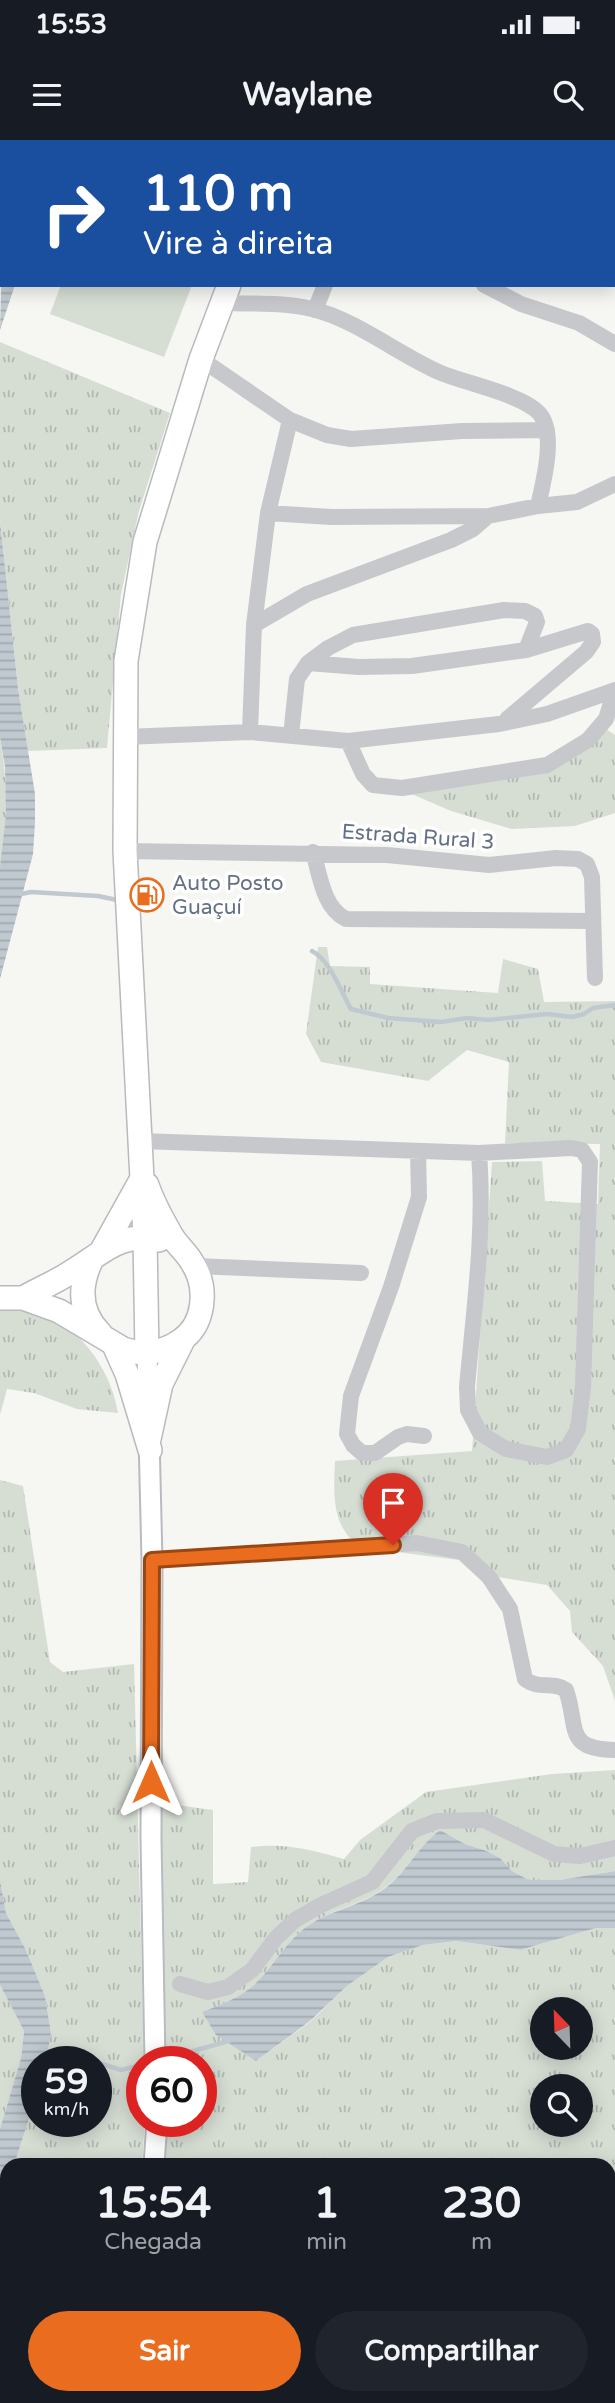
<!DOCTYPE html>
<html lang="pt">
<meta charset="utf-8">
<style>
:root{--surface:#171b24;--page:#20242c;--text:#f1f3f6;--muted:#9ea1a6;--accent:#ea6d1f}
body{margin:0;font-family:"Varela Round",sans-serif;background:var(--page);color:var(--text);height:100vh;display:flex;flex-direction:column;font-size:26px;white-space:nowrap}
*{box-sizing:border-box;margin:0}
p{font-size:23px;color:var(--muted)}
.icon{flex:none;width:38px;height:38px;fill:none;stroke:currentColor;stroke-width:2;stroke-linecap:round;stroke-linejoin:round}
.map{position:relative;flex:1;overflow:hidden}
.drawer{position:absolute;left:0px;top:2018px;width:616px;height:247px;display:flex;flex-direction:column;background:var(--surface);border-radius:21px 21px 0 0;box-shadow:0 4px 18px #0003}
.drawer>*{flex:none}
.guide{position:absolute;left:0px;top:0px;width:616px;height:147px;box-shadow:0 4px 18px #0003;background:#1a4fa0;color:#fff;overflow:hidden}
.needle{width:46px;rotate:337deg}
.tools{position:absolute;left:530px;top:1857px;display:grid;gap:14px}
.tools a{display:grid;place-items:center;width:63px;height:63px;border-radius:50%;background:var(--surface);box-shadow:0 4px 18px #0003;font-size:35px}
.speed{position:absolute;left:21px;top:1906px;display:flex;gap:14px;font-size:35px;font-weight:700;text-align:center}
.speed>*{display:grid;place-content:center;width:91px;height:91px;border-radius:50%;background:var(--surface);box-shadow:0 4px 18px #0003;line-height:1}
.speed small{font-size:18px;font-weight:400}
.speed .limit{border:10px solid #d22;background:#fff;color:#111}
.pin{position:absolute;display:grid;place-items:center;width:60px;height:60px;color:#fff;margin:-72px -30px;border-radius:50% 50% 50% 0;rotate:-45deg;box-shadow:0 0 7px #0007}
.pin .icon{rotate:45deg}
.me{position:absolute;width:77px;margin:-38px;rotate:0deg;stroke-linejoin:round;filter:drop-shadow(0 0 5px #0008)}
.turn{display:flex;align-items:center;gap:24px;height:147px;padding:0 28px;font-size:32px}
.turn .icon{width:91px;height:91px;stroke-width:2.5}
.turn b{display:block;font-size:49px;line-height:60px}
.eta{display:flex;justify-content:space-evenly;align-items:center;height:119px;text-align:center}
.eta b{font-size:42px;font-weight:700;line-height:49px}
.primary-button{display:flex;gap:14px;margin-top:auto;padding:14px 28px}
.primary-button a{flex:1;height:80px;border-radius:42px;background:var(--accent);color:#fff;font-size:28px;font-weight:700;line-height:80px;text-align:center}
.primary-button a+a{background:var(--page);color:var(--text)}
.status{display:flex;justify-content:space-between;align-items:center;height:49px;padding:0 35px;background:var(--surface);direction:ltr}
.status svg{height:19px;fill:currentColor}
header{display:flex;justify-content:space-between;align-items:center;height:91px;padding:0 28px;background:var(--surface);font-size:32px;font-weight:700}
.map>svg:first-child{display:block}
.grass{fill:url(#grass-tufts);fill-rule:evenodd}
.garden{fill:#d6ded4}
.water{fill:url(#water-rules)}
.lines{fill:none;stroke-linecap:round;stroke-linejoin:round}
.stream{stroke:#c0c9cf;stroke-width:4.5}
.major-casing{stroke:#b8bbc0;stroke-width:23}
.highway-casing{stroke:#b8babe;stroke-width:26}
.minor{stroke:#c6c8cc;stroke-width:16}
.major{stroke:#fff;stroke-width:19}
.highway{stroke:#fff;stroke-width:23}
.route-casing{stroke:#984714;stroke-width:18}
.route{stroke:#ea6d1f;stroke-width:12}
.labels{text-anchor:middle;dominant-baseline:central;stroke-width:7;stroke-linejoin:round;paint-order:stroke}
.street-label{font-size:21px;fill:#647185;stroke:#fff}
.poi-label{font-size:21px;fill:#647185;stroke:#fff;text-anchor:start}
</style>
<div class="status"><b>15:53</b><svg viewBox="0 0 49 12"><path d="M0 12V9h3v3zM5 12V6h3v6zM10 12V3h3v9zM15 12V0h3v12zM26 1h20v11H26zM47 4h2v5h-2z"/></svg></div>
<header><svg class="icon" aria-label="menu" viewBox="0 0 24 24"><path d="M4 6h16M4 12h16M4 18h16"/></svg>Waylane<svg class="icon" aria-label="search" viewBox="0 0 24 24"><circle cx="10" cy="10" r="6"/><path d="M15 15l6 6"/></svg></header>
<div class="map">
<svg width="615" height="2263" viewBox="0 0 615 2263">
<defs>
<pattern id="grass-tufts" width="24" height="20" patternUnits="userSpaceOnUse" patternTransform="scale(1.75)"><rect width="24" height="20" fill="#d6ded4"/><path d="M3 7l-1-3M5 7V3M7 7l1-3M15 17l-1-3M17 17v-4M19 17l1-3" fill="none" stroke="#b1b8b2"/></pattern>
<pattern id="water-rules" width="6" height="5" patternUnits="userSpaceOnUse" patternTransform="scale(1.75)"><rect width="6" height="5" fill="#c0c9cf"/><path d="M0 2.5h6" fill="none" stroke="#a0a8ae"/></pattern>
</defs>
<rect width="100%" height="100%" fill="#f6f6f3"/>
<path class="grass" d="M 0,202 L 170,273 L 139,371 L 121,454 L 107,608 L 28,611 L 18,548 L 0,381 Z
M 597,583 L 615,595 L 615,673 L 575,686 L 512,689 L 451,671 L 407,652 L 525,630 L 563,609 Z
M 0,597 C 7,639 10,685 0,727 Z
M 318,807 L 327,807 L 330,826 L 370,827 L 370,844 L 498,853 L 503,819 L 538,829 L 544,862 L 615,861 L 615,1561 L 603,1526 L 572,1492 L 570,1471 L 547,1445 L 485,1435 L 474,1422 L 366,1408 C 361,1405 354,1403 351,1399 C 331,1379 334,1347 335,1321 L 472,1311 L 492,1022 L 542,1021 L 545,1061 L 598,1064 L 600,1004 L 505,1003 L 509,922 L 467,910 L 428,941 L 321,922 L 306,894 Z
M 0,1163 C 10,1165 22,1166 32,1169 C 78,1184 110,1226 118,1273 L 77,1269 L 34,1253 L 7,1249 L 0,1275 Z
M 0,1340 L 23,1346 L 50,1522 L 63,1532 L 134,1524 L 144,1921 L 142,1922 L 142,1981 L 145,1981 L 142,2025 L 14,2025 L 37,1954 L 37,1981 L 96,1981 L 96,1922 L 46,1921 L 51,1893 L 45,1856 L 26,1810 L 6,1773 L 0,1740 Z
M 615,1630 L 615,1731 L 559,1740 L 529,1740 L 512,1731 L 500,1718 L 487,1711 L 465,1704 L 440,1690 C 417,1708 405,1736 380,1751 C 355,1767 322,1772 300,1792 C 282,1808 271,1829 254,1845 C 239,1858 220,1865 202,1872 L 256,1921 L 311,1881 L 347,1846 L 388,1817 L 423,1805 L 458,1801 L 520,1810 L 596,1788 L 615,1788 L 615,2263 L 76,2263 L 78,2258 L 609,2258 L 609,2025 L 166,2025 L 165,1981 L 201,1981 L 201,1922 L 163,1921 L 155,1662 L 213,1670 L 213,1744 L 248,1742 L 251,1707 C 287,1703 310,1710 344,1719 L 360,1700 L 426,1652 L 552,1634 ZM 542,1869 L 581,1869 L 581,1908 L 542,1908 ZM 542,1946 L 581,1946 L 581,1984 L 542,1984 Z
M 0,1845 L 24,1891 L 21,1918 L 0,1989 Z
M 7,2050 L 7,2258 L 60,2258 L 58,2263 L 0,2263 L 0,2091 Z"/>
<path class="garden" d="M 61,145 L 192,145 L 164,217 L 50,174 Z"/>
<path class="water" d="M 2,110 L 2,145 L 15,145 L 0,190 Z
M 0,381 L 18,548 L 35,654 L 35,682 L 33,714 L 0,839 L 0,727 L 6,675 L 5,627 L 0,597 Z
M 440,1690 L 465,1704 L 487,1711 L 500,1718 L 512,1731 L 529,1740 L 559,1740 L 615,1731 L 615,1788 L 596,1788 L 520,1810 L 457,1801 L 423,1805 L 388,1817 L 347,1846 L 310,1881 L 256,1921 L 216,1895 L 202,1872 C 220,1865 239,1858 254,1845 C 271,1829 282,1808 300,1792 C 322,1772 355,1768 381,1751 C 405,1736 417,1707 440,1690 Z
M 0,1740 L 6,1773 L 26,1810 L 45,1856 L 51,1893 L 46,1921 L 37,1922 L 37,1954 L 14,2025 L 7,2025 L 7,2050 L 0,2091 L 0,1989 L 21,1918 L 24,1891 L 0,1845 Z"/>
<g class="lines">
<path class="stream" d="M 21,754 L 31,752 L 98,756 L 117,760
M 312,811 C 331,821 341,852 351,869 L 388,878 L 441,882 L 467,878 L 488,880 L 547,874 L 572,877 L 584,874 L 593,868 L 615,865
M 168,1918 L 229,1901
M 43,1922 L 70,1917 L 91,1922
M 96,1922 L 121,1930 L 142,1925"/>
<defs>
<path id="major" d="M 147,1214 L 152,1420 L 151,1699 L 155,1922
M 154,2025 L 157,1981
M 84,2263 L 86,2258"/>
<path id="highway" d="M 286,2 L 287,0
M 102,1110 L 141,1040
M 92,1119 C 79,1145 78,1171 100,1193
M 0,1158 L 23,1158 L 59,1171 L 123,1209 C 144,1216 162,1213 180,1201 C 205,1185 208,1148 193,1124 C 188,1114 179,1107 173,1098 C 163,1081 153,1063 147,1045
M 23,1158 C 39,1149 56,1142 71,1132 C 102,1114 119,1091 159,1100
M 113,1203 L 127,1234 L 150,1310
M 147,1214 L 145,1097 L 125,711 L 126,521 L 145,402 L 201,219 L 229,145
M 149,1299 L 161,1244 L 184,1198"/>
</defs>
<use href="#major" class="major-casing"/>
<use href="#highway" class="highway-casing"/>
<path class="minor" d="M 387,2 L 387,0
M 484,145 L 521,164 L 579,183 L 615,204
M 222,163 C 251,164 283,162 312,169 C 357,180 399,215 441,233 C 465,243 523,255 539,273 C 557,293 543,343 538,366
M 315,170 L 325,145
M 201,219 L 290,280 L 327,295 L 351,299 L 462,291 L 547,290
M 268,373 L 331,377 L 488,376 L 538,366 L 577,362 L 615,344
M 254,485 L 307,454 L 451,400 L 473,389 L 488,376
M 308,523 L 359,527 L 412,526 L 526,510 L 588,491 L 592,494 L 593,502 L 586,512 L 507,579
M 250,592 L 254,485 L 268,373 L 290,280
M 291,595 L 297,539 L 308,523 L 328,508 L 353,495 L 504,470 L 525,471 L 535,476 L 537,482 L 526,510
M 124,597 L 250,592 L 348,601 L 499,584 L 547,574 L 615,550
M 348,601 L 363,634 L 373,645 L 402,648 L 547,625 L 588,600 L 606,579 L 615,550
M 125,711 L 387,715 L 489,725 L 556,718 L 578,719 L 587,724 L 592,737 L 595,838
M 313,712 C 320,735 323,768 346,779 L 593,781
M 140,1001 L 479,1013 L 571,1008 L 582,1010 L 590,1022 L 583,1247 L 578,1289 L 566,1310 L 547,1317 L 506,1309 L 480,1293 L 468,1270 L 467,1247 C 474,1169 485,1091 479,1013
M 418,1011 L 419,1057 L 391,1147 L 351,1256 L 347,1294 L 353,1305 L 362,1313 L 375,1313 L 398,1297 L 407,1294 L 424,1296
M 195,1126 L 361,1133
M 152,1420 L 417,1403 L 462,1412 L 489,1437 L 510,1469 L 525,1539 C 538,1550 554,1541 566,1550 C 579,1588 564,1609 615,1610
M 180,1844 L 208,1852 L 228,1847 L 252,1830 L 276,1798 L 295,1780 L 321,1765 L 372,1742 L 412,1691 L 437,1681 L 484,1680 L 554,1714 L 580,1716 L 615,1708"/>
<use href="#major" class="major"/>
<use href="#highway" class="highway"/>
</g>
<g class="lines">
<defs>
<path id="route" d="M 151,1642 L 152,1420 L 393,1405"/>
</defs>
<use href="#route" class="route-casing"/>
<use href="#route" class="route"/>
</g>
<defs>
<symbol id="fuel-ring" viewBox="-11 -11 22 22"><circle r="9.5" fill="#fff" stroke="#ea6d1f" stroke-width="1.5"/><path d="M-5.5-6h7V0h2V4h1.3V-2.5L3-4.5l.8-.8L6-3V5H2.5V1h-1V6h-7ZM-4.2-4.7v3.2H.2V-4.7Z" fill="#ea6d1f"/></symbol>
</defs>
<g fill-rule="evenodd">
<use href="#fuel-ring" x="128" y="736" width="38" height="38"/>
</g>
<g class="labels">
<g class="street-label">
<text transform="translate(418 697) rotate(4)">Estrada Rural 3</text>
</g>
<g class="poi-label">
<text x="172" y="743">Auto Posto<tspan x="172" dy="24">Guaçuí</tspan></text>
</g>
</g>
</svg>
<div class="tools">
<a><svg class="needle" viewBox="-14 -14 28 28"><path d="M0-13l5 13h-10z" fill="#e53935"/><path d="M0 13l5-13h-10z" fill="#9ea1a6"/></svg></a>
<a><svg class="icon" aria-label="search" viewBox="0 0 24 24"><circle cx="10" cy="10" r="6"/><path d="M15 15l6 6"/></svg></a>
</div>
<div class="speed"><div>59<small>km/h</small></div><div class="limit">60</div></div>
<div class="pin" style="left:393px;top:1405px;background:#d93025"><svg class="icon" aria-label="arrive" viewBox="0 0 24 24"><path d="M6 21V4h12l-3 4 3 4H6"/></svg></div>
<svg class="me" style="left:151px;top:1642px" viewBox="-20 -20 40 40"><path d="M0-17L14 15 0 8-14 15z" fill="#ea6d1f" stroke="#fff" stroke-width="4"/></svg>
<div class="guide">
<div class="turn"><svg class="icon" aria-label="right" viewBox="0 0 24 24"><path d="M7 20v-9h11M14 6l5 5-5 5"/></svg><div><b>110 m</b>Vire à direita</div></div>
</div>
<section class="drawer">
<div class="eta">
<div><b>15:54</b><p>Chegada</p></div>
<div><b>1</b><p>min</p></div>
<div><b>230</b><p>m</p></div>
</div>
<div class="primary-button"><a>Sair</a><a>Compartilhar</a></div>
</section>
</div>
